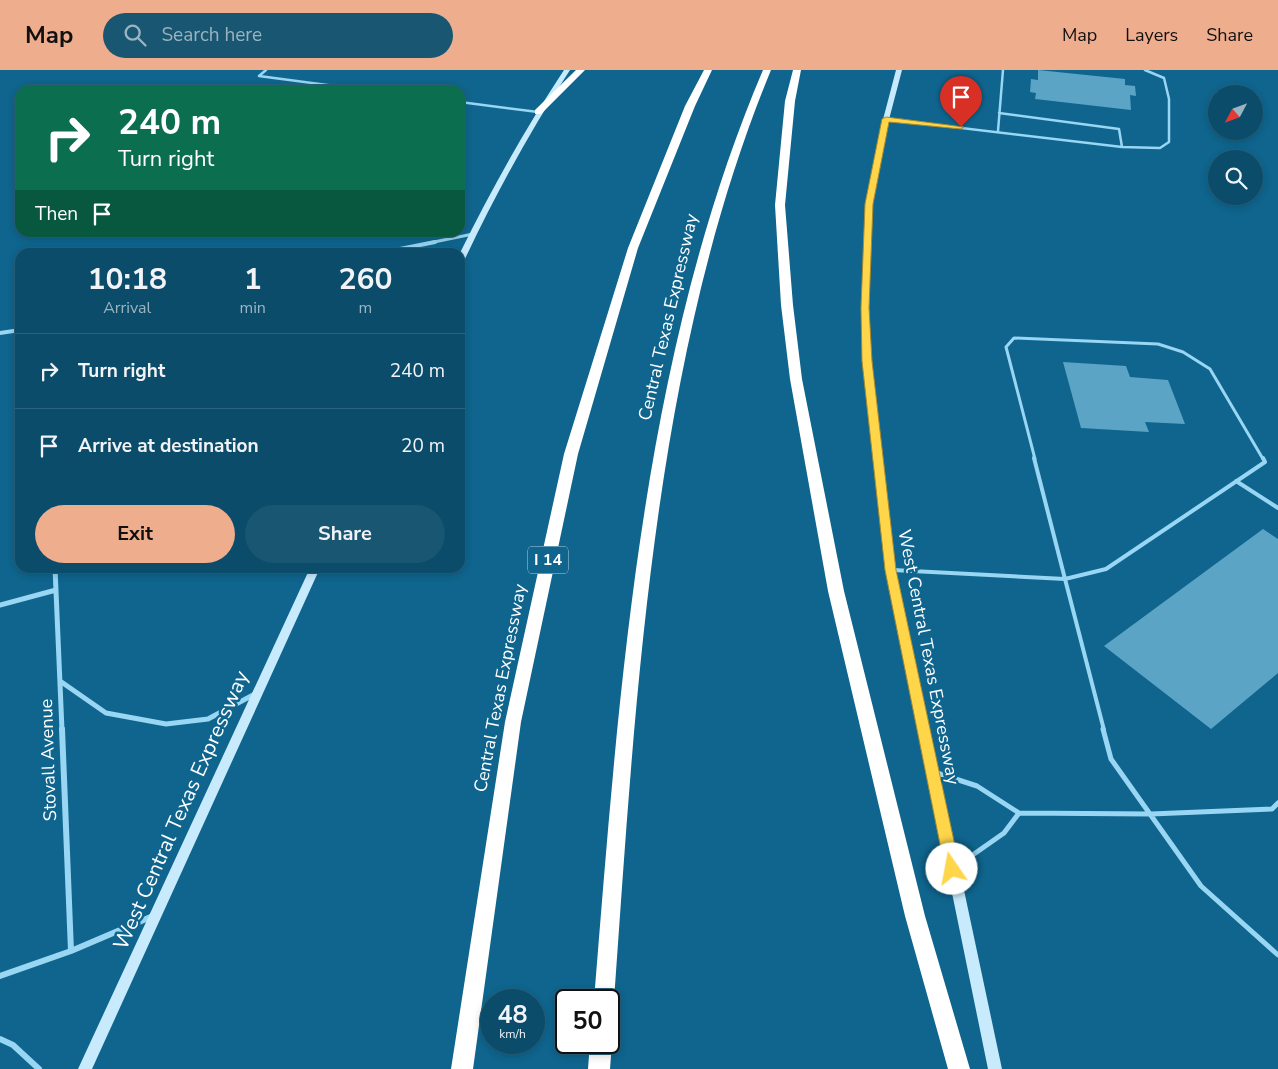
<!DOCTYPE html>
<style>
:root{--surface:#0b4c6a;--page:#195672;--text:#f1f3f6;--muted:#9ab4c1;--line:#2b637e;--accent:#eead8d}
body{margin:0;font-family:"Nunito Sans",sans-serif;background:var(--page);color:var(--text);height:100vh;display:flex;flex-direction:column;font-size:19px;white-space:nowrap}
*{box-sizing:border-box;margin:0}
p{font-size:16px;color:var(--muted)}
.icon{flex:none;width:28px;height:28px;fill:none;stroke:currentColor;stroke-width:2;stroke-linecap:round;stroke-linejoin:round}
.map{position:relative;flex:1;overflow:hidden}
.details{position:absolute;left:15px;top:178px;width:450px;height:325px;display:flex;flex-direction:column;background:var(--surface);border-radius:15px;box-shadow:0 2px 8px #0003,0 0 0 1px var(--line)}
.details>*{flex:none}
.hud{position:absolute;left:15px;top:15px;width:450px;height:152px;border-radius:15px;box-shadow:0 2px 8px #0003,0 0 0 1px var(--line);background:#0b6e4f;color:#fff;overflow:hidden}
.needle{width:32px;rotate:229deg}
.controls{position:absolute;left:1208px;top:15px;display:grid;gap:10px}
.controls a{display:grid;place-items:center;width:55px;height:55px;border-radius:50%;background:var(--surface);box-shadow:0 2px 8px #0003,0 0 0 1px var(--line);font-size:25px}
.speed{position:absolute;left:480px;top:919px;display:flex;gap:10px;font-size:25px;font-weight:700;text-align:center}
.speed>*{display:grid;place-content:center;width:65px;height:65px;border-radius:50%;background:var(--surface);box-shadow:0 2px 8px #0003,0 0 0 1px var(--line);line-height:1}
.speed small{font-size:12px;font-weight:400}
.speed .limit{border:2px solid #111;border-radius:8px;background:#fff;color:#111}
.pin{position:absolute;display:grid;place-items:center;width:42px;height:42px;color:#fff;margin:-51px -21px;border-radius:50% 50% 50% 0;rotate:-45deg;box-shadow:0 0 5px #0007}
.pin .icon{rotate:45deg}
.me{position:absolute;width:55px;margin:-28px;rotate:348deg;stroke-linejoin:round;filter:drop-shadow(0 0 4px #0008)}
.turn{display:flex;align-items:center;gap:18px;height:105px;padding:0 20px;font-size:22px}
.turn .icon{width:65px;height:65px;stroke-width:2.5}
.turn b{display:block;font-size:35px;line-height:42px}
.then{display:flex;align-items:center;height:48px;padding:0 20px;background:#0003;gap:10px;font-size:19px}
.eta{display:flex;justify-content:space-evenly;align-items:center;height:85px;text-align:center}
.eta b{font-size:30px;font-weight:700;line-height:35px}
.action{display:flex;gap:10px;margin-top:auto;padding:10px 20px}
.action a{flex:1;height:58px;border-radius:30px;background:var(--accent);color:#111;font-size:20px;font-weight:700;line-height:58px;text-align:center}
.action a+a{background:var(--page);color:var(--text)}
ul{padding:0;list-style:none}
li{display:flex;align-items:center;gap:15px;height:75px;padding:0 20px;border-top:1px solid var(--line)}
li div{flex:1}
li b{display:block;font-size:19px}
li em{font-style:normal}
header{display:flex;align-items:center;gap:30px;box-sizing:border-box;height:70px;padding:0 25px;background:var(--accent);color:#111}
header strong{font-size:24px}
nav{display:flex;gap:28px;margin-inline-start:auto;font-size:18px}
.search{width:350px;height:45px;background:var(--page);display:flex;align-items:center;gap:12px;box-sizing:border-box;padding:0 18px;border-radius:28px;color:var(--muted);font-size:19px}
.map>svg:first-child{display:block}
.building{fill:#5ca4c5}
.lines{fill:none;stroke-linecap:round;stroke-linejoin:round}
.service-far3{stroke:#98d6f3;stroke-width:2.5}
.service-far2{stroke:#98d6f3;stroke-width:3}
.service-far1{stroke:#98d6f3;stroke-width:4}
.service{stroke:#98d6f3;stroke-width:5}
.minor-far3{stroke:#98d6f3;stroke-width:3}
.minor-far2{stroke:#98d6f3;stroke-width:4}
.minor-far1{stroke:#98d6f3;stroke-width:5}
.minor{stroke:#98d6f3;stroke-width:6}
.secondary{fill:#c7ebfd;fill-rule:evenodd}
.motorway{fill:#fff;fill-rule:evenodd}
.route{fill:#ffd54a;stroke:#a68a30}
.labels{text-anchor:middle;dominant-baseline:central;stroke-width:5;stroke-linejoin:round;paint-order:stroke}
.shield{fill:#0f658e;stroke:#b7d1dd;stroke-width:1}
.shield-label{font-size:16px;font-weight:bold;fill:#fff}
.street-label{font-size:18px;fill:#fff;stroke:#0f658e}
.near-street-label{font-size:21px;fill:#fff;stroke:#0f658e}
</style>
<header>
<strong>Map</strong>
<div class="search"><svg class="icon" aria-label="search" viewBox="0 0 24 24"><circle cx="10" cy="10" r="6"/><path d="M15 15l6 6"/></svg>Search here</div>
<nav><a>Map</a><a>Layers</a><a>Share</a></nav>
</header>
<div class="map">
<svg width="1278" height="999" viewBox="0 0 1278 999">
<rect width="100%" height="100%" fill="#0f658e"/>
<path class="building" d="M 1038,0 L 1125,9 L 1125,15 L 1135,16 L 1136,26 L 1130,25 L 1131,40 L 1035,29 L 1036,23 L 1030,22 L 1031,9 L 1038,10 Z
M 1063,292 L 1126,296 L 1130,307 L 1168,310 L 1185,354 L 1145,352 L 1149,362 L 1081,358 Z
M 1263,459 L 1278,469 L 1278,603 L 1211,659 L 1104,576 Z"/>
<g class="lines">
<path class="service-far3" d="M 259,6 L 365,20
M 259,6 L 266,0
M 460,32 L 538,42
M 999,43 L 1119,59 L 1122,77
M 886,49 L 1122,77 L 1160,78 L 1169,72 L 1169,29 L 1164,8 L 1145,0
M 998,61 L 1003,0"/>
<path class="service-far2" d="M 1035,389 L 1006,277 L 1014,268 L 1158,274 L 1183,282 L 1210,299 L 1263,389"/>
<path class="service-far1" d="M 1034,388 L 1065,509
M 1236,411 L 1278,438
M 893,500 L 1065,509
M 1065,509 L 1104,660
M 1065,509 L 1106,499 L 1265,392 L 1263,388"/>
<path class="service" d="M 1103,659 L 1111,689 L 1201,816 L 1278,885
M 934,702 L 977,716 L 1019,743 L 1151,744 L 1272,739 L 1278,733
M 954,798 L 1004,763 L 1019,743"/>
<path class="minor-far3" d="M 429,173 L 473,164"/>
<path class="minor-far2" d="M 385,182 L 435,172
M 0,263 L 20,260"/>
<path class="minor-far1" d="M 55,498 L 62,660
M 0,535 L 56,520
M 60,611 L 106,643 L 166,654 L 208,649 L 255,624"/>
<path class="minor" d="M 62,659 L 71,881
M 0,906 L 71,881 L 153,846
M 0,969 L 13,975 L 39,999"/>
<path class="secondary" d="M 564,0 L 570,0 C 530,61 495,125 464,191 L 460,193 L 460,183 C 491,120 525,59 564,0 Z
M 896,0 L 902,0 L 886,61 L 872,134 L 869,238 L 871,291 L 896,500 L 1002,999 L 988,999 L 886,500 L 863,291 L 861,238 L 866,134 L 880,61 Z
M 310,498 L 320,498 L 92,999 L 78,999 Z"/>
<path class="motorway" d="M 576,0 L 585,0 L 541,44 L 535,44 L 535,40 Z
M 704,0 L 712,0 L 695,36 L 638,178 L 578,384 L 521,652 L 473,999 L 451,999 L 505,652 L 564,384 L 628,178 L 685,36 Z
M 763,0 L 771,0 C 653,286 636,624 614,930 L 609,938 L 609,930 L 594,930 C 619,623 641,286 763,0 Z
M 793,0 L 801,0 L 795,31 L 785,135 L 793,235 L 802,309 L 844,521 L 925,846 L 970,999 L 948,999 L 905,846 L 828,521 L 790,309 L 781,235 L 775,135 L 785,31 Z
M 609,965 L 612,972 L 610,999 L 588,999 L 590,972 L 609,972 Z"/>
</g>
<path class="route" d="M 886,47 L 964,57 L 961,59 L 889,52 L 873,134 L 869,238 L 872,291 L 896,500 L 960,799 L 958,804 L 952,806 L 947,804 L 945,799 L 885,500 L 862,291 L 861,238 L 865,134 L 882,49 Z"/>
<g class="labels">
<rect class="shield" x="528" y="476.5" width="40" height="27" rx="4"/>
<g class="shield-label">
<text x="548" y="490">I 14</text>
</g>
<g class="street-label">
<text transform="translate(668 247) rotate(-77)">Central Texas Expressway</text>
<text transform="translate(929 587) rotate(79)">West Central Texas Expressway</text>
<text transform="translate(500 618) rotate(-79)">Central Texas Expressway</text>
<text transform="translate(48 690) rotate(-92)">Stovall Avenue</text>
</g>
<g class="near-street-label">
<text transform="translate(181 740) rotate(-66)">West Central Texas Expressway</text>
</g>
</g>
</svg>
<div class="controls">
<a><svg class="needle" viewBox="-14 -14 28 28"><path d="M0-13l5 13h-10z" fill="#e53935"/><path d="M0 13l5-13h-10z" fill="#9ab4c1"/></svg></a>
<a><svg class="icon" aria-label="search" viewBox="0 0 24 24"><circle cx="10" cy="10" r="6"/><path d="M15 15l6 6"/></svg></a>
</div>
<div class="speed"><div>48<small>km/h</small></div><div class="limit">50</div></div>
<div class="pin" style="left:961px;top:57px;background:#d93025"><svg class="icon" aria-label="arrive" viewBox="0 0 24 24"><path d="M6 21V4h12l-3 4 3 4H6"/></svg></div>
<svg class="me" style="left:952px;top:799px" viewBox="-20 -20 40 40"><circle r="19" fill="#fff"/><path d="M0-13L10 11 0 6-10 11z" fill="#ffd54a"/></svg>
<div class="hud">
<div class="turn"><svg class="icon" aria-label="right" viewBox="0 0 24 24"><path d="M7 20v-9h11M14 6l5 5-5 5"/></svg><div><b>240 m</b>Turn right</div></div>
<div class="then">Then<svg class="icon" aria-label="arrive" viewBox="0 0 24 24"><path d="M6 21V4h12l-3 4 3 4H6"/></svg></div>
</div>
<section class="details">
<div class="eta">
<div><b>10:18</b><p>Arrival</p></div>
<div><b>1</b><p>min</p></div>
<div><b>260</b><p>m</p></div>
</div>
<ul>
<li><svg class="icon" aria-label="right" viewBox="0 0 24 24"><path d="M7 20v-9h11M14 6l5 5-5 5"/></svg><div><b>Turn right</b></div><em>240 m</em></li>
<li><svg class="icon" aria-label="arrive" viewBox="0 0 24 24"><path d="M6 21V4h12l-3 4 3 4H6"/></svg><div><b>Arrive at destination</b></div><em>20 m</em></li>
</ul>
<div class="action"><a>Exit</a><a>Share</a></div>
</section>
</div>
